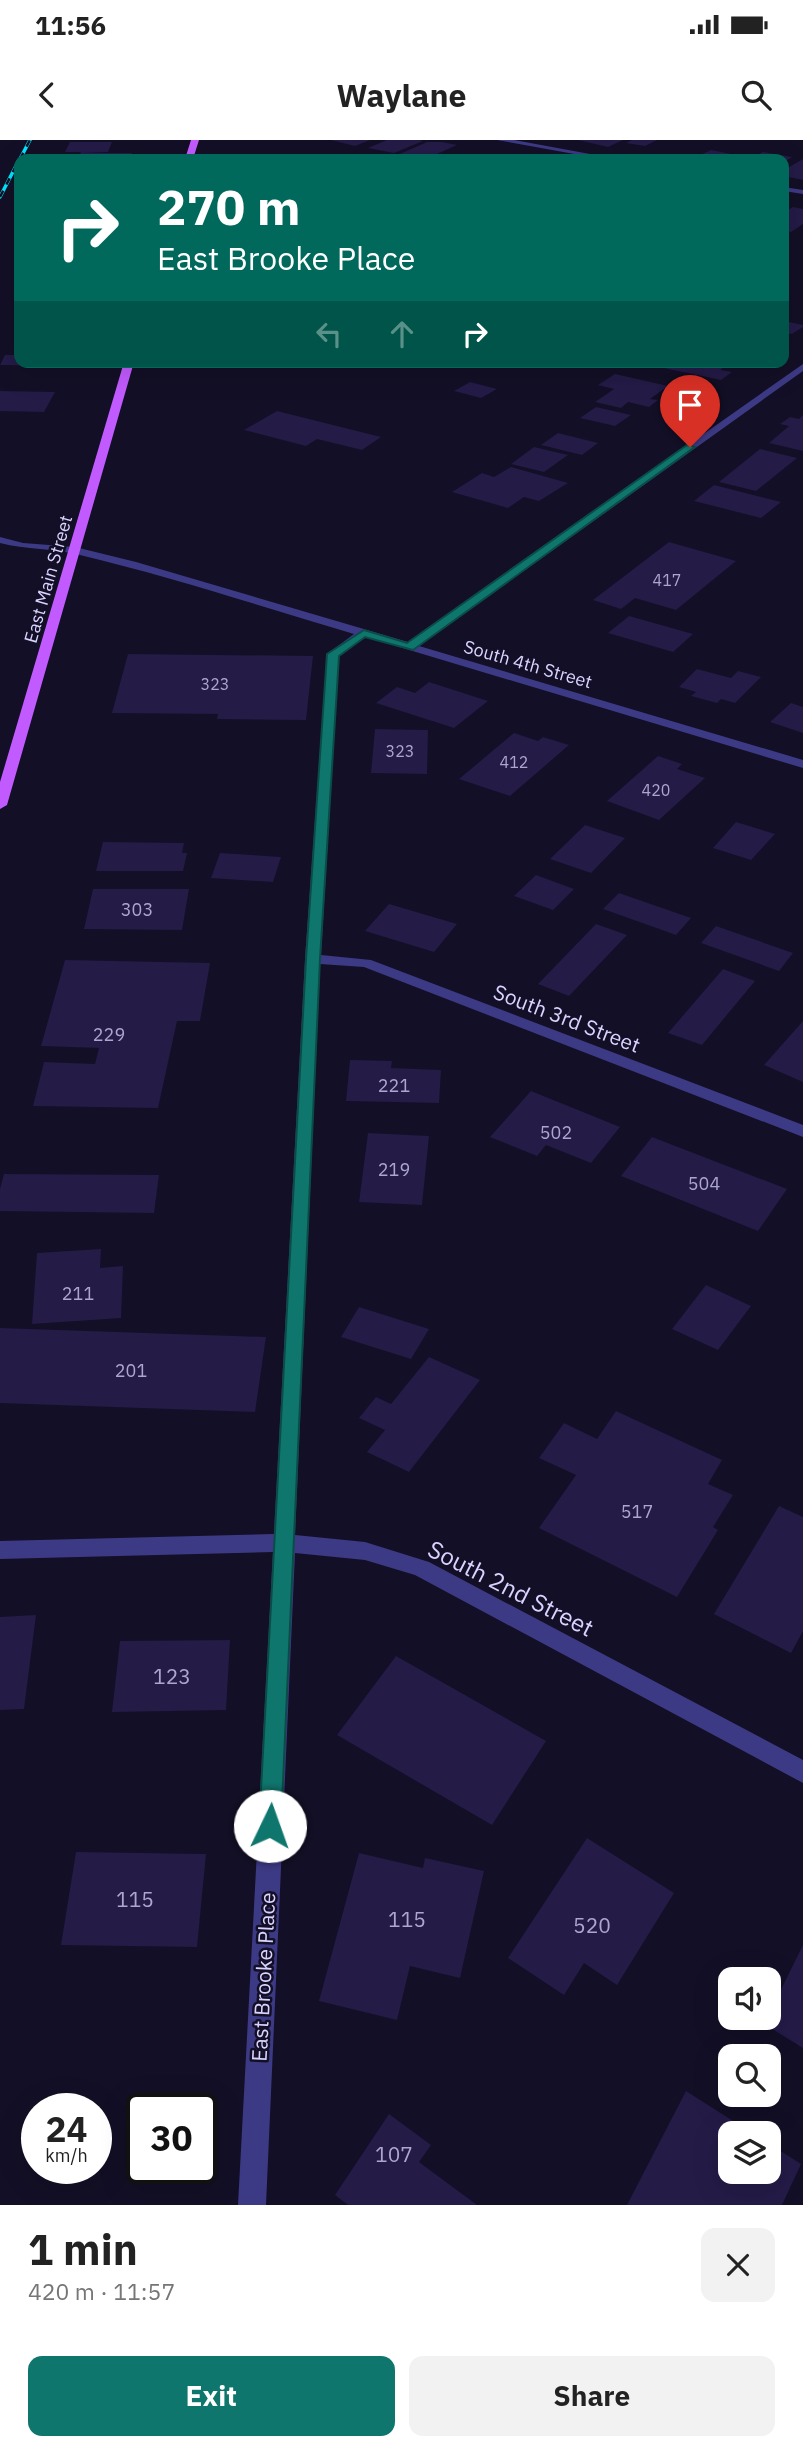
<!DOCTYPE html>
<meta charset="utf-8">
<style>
:root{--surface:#fff;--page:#f2f2f2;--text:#222;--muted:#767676;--accent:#0f766e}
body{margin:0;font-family:"IBM Plex Sans",sans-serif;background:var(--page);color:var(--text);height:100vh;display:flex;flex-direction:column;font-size:26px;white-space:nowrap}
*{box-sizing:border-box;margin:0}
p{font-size:23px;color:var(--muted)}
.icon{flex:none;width:38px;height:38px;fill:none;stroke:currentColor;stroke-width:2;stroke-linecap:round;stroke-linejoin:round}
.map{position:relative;height:2065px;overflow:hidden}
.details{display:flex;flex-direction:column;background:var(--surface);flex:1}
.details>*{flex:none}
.top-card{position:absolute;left:14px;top:14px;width:775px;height:214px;border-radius:14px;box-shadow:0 7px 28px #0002;background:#00695c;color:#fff;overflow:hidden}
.controls{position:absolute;left:718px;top:1827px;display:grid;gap:14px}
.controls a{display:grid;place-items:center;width:63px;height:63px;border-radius:14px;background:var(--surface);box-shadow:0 7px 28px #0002;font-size:35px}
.speed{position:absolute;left:21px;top:1953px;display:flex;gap:14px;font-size:35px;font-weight:700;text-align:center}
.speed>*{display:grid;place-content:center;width:91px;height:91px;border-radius:50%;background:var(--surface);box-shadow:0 7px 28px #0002;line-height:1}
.speed small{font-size:18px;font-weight:400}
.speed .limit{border:4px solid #111;border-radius:10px;background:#fff;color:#111}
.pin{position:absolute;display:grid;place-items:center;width:60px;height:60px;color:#fff;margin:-72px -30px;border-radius:50% 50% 50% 0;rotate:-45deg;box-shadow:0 0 7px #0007}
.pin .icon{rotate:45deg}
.me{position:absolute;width:77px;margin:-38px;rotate:3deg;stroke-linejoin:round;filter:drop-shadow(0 0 5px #0008)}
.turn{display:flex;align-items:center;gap:24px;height:147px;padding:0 28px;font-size:32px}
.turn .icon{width:91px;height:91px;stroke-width:2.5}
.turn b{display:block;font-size:49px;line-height:60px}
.lanes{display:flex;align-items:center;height:66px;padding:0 28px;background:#0003;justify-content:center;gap:35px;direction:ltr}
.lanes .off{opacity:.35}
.round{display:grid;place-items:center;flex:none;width:74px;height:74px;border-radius:14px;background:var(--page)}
.headline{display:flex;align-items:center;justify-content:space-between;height:119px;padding:0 28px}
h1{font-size:42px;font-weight:700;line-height:52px}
.action{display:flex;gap:14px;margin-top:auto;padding:14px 28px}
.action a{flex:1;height:80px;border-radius:14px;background:var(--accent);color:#fff;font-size:28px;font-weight:700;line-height:80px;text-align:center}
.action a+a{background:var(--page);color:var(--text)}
.status{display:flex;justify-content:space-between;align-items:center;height:49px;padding:0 35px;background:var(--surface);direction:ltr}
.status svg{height:19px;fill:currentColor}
header{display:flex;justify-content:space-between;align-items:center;height:91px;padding:0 28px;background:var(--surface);font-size:32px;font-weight:700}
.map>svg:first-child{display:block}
.building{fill:#241b47}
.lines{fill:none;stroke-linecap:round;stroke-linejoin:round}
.minor{fill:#3d3a85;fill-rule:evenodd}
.primary{fill:#c25bff;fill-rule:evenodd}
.rail-casing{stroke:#00e5ff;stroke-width:3.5}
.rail{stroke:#130f26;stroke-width:2.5;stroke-dasharray:7;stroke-linecap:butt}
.route{fill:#0f766e;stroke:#0a4d48;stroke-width:2}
.labels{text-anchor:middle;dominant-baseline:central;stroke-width:5;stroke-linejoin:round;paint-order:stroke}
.far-number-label{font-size:16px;fill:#aca6d1}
.far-street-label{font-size:18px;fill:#d9d4ff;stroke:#130f26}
.number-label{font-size:18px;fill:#aca6d1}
.street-label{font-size:21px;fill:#d9d4ff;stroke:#130f26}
.near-number-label{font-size:21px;fill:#aca6d1}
.near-street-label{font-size:24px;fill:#d9d4ff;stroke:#130f26}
</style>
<div class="status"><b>11:56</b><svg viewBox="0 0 49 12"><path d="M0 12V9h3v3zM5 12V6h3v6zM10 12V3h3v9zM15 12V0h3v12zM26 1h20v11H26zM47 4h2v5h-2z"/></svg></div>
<header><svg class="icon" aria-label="back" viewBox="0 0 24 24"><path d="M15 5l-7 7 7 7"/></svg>Waylane<svg class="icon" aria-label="search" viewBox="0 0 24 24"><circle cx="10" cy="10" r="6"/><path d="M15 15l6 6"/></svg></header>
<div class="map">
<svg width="803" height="2065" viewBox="0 0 803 2065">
<rect width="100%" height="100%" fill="#130f26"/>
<path class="building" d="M 331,0 L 370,0 L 355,6 Z
M 387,0 L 419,0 L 423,1 L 394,13 L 368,8 Z
M 578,0 L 623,0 L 608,7 Z
M 632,0 L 657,0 L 645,6 L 626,3 Z
M 70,2 L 112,2 L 108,12 L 85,13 L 132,13 L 129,19 L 77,19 L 81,12 L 65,12 Z
M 427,2 L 442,2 L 457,5 L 426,19 L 400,14 Z
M 711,10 L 746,17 L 741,19 L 692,19 Z
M 763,12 L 792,17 L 784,22 L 784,19 L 750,19 Z
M 266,14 L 309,14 L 308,19 L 265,19 Z
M 512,14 L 534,18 L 534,19 L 499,19 Z
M 803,19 L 803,40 L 784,36 L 784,30 Z
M 793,67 L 803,69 L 803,84 L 791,92 L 784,90 L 784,72 Z
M 784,181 L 803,185 L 803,187 L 792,194 L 784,193 Z
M 5,215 L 19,215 L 19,222 L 65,222 L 63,226 L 0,225 Z
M 666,222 L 719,222 L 728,224 L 720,230 L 732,232 L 721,240 L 659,227 Z
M 615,234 L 668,246 L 650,259 L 658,260 L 649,267 L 628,262 L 621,268 L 595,262 L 614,249 L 598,245 Z
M 470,242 L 497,249 L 481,258 L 454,251 Z
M 0,251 L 55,252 L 44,272 L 0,271 Z
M 596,267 L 631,275 L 615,286 L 580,278 Z
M 277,271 L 381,297 L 362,310 L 317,299 L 306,306 L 244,290 Z
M 803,275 L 803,311 L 769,303 L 789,286 L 780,284 L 790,277 L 799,279 Z
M 558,293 L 598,303 L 582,315 L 541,305 Z
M 534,307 L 568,315 L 544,332 L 511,324 Z
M 760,309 L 797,318 L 756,351 L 719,342 Z
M 511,327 L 568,343 L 539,361 L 524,357 L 508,368 L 452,352 L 482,333 L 494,337 Z
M 714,345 L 781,362 L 761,378 L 694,361 Z
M 669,402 L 736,421 L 676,470 L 635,458 L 621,469 L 593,460 Z
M 629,476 L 693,494 L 673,512 L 608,493 Z
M 128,514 L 313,516 L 306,580 L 217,579 L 218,574 L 112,573 Z
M 697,529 L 731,538 L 738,531 L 761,537 L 735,563 L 721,559 L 717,563 L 691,556 L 696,552 L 679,547 Z
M 429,542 L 488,561 L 454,588 L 376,563 L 397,547 L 415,553 Z
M 791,563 L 803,567 L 803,593 L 770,582 Z
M 375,589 L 428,590 L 427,634 L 371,633 Z
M 514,593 L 538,601 L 543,597 L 569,605 L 510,656 L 459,639 Z
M 658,616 L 682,624 L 677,629 L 705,638 L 659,680 L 607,661 Z
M 736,682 L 775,694 L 751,720 L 713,708 Z
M 585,685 L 625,698 L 591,733 L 550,719 Z
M 103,702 L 184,703 L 182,713 L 187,713 L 183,731 L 96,731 Z
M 220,713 L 281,717 L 273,742 L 211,738 Z
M 536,735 L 574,749 L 553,770 L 514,756 Z
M 93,749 L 189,749 L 182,790 L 84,789 Z
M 619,753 L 691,778 L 676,795 L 603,769 Z
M 389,764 L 457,784 L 434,812 L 365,791 Z
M 596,784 L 627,795 L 569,856 L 538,844 Z
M 716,786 L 793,813 L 779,831 L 701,803 Z
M 65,820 L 210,823 L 200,881 L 177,881 L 158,968 L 33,966 L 44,922 L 95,924 L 99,908 L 41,906 Z
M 723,829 L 755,841 L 702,905 L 668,893 Z
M 803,881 L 803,942 L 764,925 Z
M 350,920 L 392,921 L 391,928 L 441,930 L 439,963 L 346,961 Z
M 531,951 L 620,987 L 591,1023 L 546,1005 L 537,1016 L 490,997 Z
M 368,993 L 429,996 L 422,1065 L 359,1062 Z
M 652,997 L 787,1049 L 758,1091 L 621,1036 Z
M 4,1034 L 159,1035 L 154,1073 L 0,1071 L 0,1049 Z
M 101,1109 L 100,1128 L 123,1126 L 121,1178 L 32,1184 L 37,1113 Z
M 706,1145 L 751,1166 L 718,1210 L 672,1189 Z
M 359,1167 L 429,1189 L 411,1219 L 341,1197 Z
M 0,1188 L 266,1197 L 255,1272 L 0,1263 Z
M 429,1217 L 480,1240 L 409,1332 L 367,1312 L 385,1290 L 359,1278 L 376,1257 L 391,1264 Z
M 616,1271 L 722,1320 L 708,1344 L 733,1355 L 713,1387 L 718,1390 L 677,1457 L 539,1388 L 576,1335 L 539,1318 L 564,1283 L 597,1299 Z
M 779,1366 L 803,1377 L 803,1491 L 791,1513 L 714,1474 Z
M 36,1475 L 24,1569 L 0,1570 L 0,1477 Z
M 230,1500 L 226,1570 L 112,1572 L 120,1501 Z
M 396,1516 L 546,1601 L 492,1685 L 337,1595 Z
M 587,1698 L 674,1753 L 617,1845 L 584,1823 L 564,1855 L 508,1818 Z
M 76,1712 L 206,1714 L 197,1807 L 61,1805 Z
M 359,1713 L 423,1728 L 425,1718 L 484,1731 L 460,1838 L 410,1826 L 397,1880 L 319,1861 Z
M 803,1805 L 803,1908 L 764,1884 Z
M 686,1951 L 752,1993 L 730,1993 L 730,2032 L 768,2032 L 768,2003 L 801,2024 L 782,2065 L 627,2065 Z
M 389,1974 L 431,2005 L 419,2022 L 477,2065 L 348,2065 L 335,2055 Z"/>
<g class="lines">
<path class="minor" d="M 497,0 L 514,0 L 617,19 L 602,19 Z
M 784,47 L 803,50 L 803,54 L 784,51 Z
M 803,224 L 803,231 L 419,506 L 803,620 L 803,628 L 366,497 L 339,515 L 321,815 L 371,820 L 803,985 L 803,997 L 364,827 L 320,824 L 295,1395 L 365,1402 L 429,1422 L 803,1620 L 803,1643 L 415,1435 L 365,1420 L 295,1413 L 266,2065 L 238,2065 L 273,1412 L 0,1419 L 0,1401 L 274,1394 L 305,819 L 327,514 L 354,494 C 263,467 172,437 80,415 C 54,408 26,410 0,403 L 0,397 L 23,403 L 75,407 L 136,422 L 408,502 Z"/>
<path class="primary" d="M 191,0 L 199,0 L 193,19 L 185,19 Z
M 124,222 L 134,222 L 7,665 L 0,669 L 0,642 Z"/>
<defs>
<path id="rail" d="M 20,19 L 30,0
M 0,57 L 19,20"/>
</defs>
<use href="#rail" class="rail-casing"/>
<use href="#rail" class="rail"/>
</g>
<path class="route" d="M 687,305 L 695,307 L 413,510 L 365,497 L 339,516 L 320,819 L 281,1686 L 278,1693 L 270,1696 L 262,1693 L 259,1686 L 306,819 L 327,514 L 364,490 L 407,503 Z"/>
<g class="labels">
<g class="far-number-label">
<text x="667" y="440">417</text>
<text x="215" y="544">323</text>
<text x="400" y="611">323</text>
<text x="514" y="622">412</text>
<text x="656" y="650">420</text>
</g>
<g class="far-street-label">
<text transform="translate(48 439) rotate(-74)">East Main Street</text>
<text transform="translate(528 524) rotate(16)">South 4th Street</text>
</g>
<g class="number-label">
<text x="137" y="769">303</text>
<text x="109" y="894">229</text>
<text x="394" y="945">221</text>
<text x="556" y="992">502</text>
<text x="394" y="1029">219</text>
<text x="704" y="1043">504</text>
<text x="78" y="1153">211</text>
<text x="131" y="1230">201</text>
<text x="637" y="1371">517</text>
</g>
<g class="street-label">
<text transform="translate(567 878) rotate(21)">South 3rd Street</text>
<text transform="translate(263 1837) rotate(-87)">East Brooke Place</text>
</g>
<g class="near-number-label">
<text x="172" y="1536">123</text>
<text x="135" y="1759">115</text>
<text x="407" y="1779">115</text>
<text x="592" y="1785">520</text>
<text x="394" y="2014">107</text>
</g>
<g class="near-street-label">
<text transform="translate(511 1448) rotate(27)">South 2nd Street</text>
</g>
</g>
</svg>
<div class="controls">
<a><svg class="icon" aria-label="sound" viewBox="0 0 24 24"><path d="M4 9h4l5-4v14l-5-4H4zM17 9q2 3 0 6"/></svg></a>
<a><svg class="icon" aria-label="search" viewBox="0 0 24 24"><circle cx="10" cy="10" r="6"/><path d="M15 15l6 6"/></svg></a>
<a><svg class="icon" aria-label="layers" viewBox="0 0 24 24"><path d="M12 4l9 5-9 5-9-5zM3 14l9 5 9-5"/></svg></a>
</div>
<div class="speed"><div>24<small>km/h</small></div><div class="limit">30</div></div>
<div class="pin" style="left:690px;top:307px;background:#d93025"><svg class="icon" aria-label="arrive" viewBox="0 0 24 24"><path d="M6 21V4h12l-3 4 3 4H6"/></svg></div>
<svg class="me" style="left:270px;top:1686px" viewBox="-20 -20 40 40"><circle r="19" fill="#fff"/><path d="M0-13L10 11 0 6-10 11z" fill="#0f766e"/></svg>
<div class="top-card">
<div class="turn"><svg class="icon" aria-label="right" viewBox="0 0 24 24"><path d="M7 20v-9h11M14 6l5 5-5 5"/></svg><div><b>270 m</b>East Brooke Place</div></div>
<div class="lanes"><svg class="icon off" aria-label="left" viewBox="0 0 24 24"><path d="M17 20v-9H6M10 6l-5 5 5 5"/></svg><svg class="icon off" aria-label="ahead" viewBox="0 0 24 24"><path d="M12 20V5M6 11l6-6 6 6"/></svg><svg class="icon" aria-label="right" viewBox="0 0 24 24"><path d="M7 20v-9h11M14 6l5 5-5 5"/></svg></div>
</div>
</div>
<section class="details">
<div class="headline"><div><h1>1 min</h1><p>420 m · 11:57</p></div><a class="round"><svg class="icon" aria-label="close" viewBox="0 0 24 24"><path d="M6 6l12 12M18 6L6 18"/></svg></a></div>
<div class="action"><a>Exit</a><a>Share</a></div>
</section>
